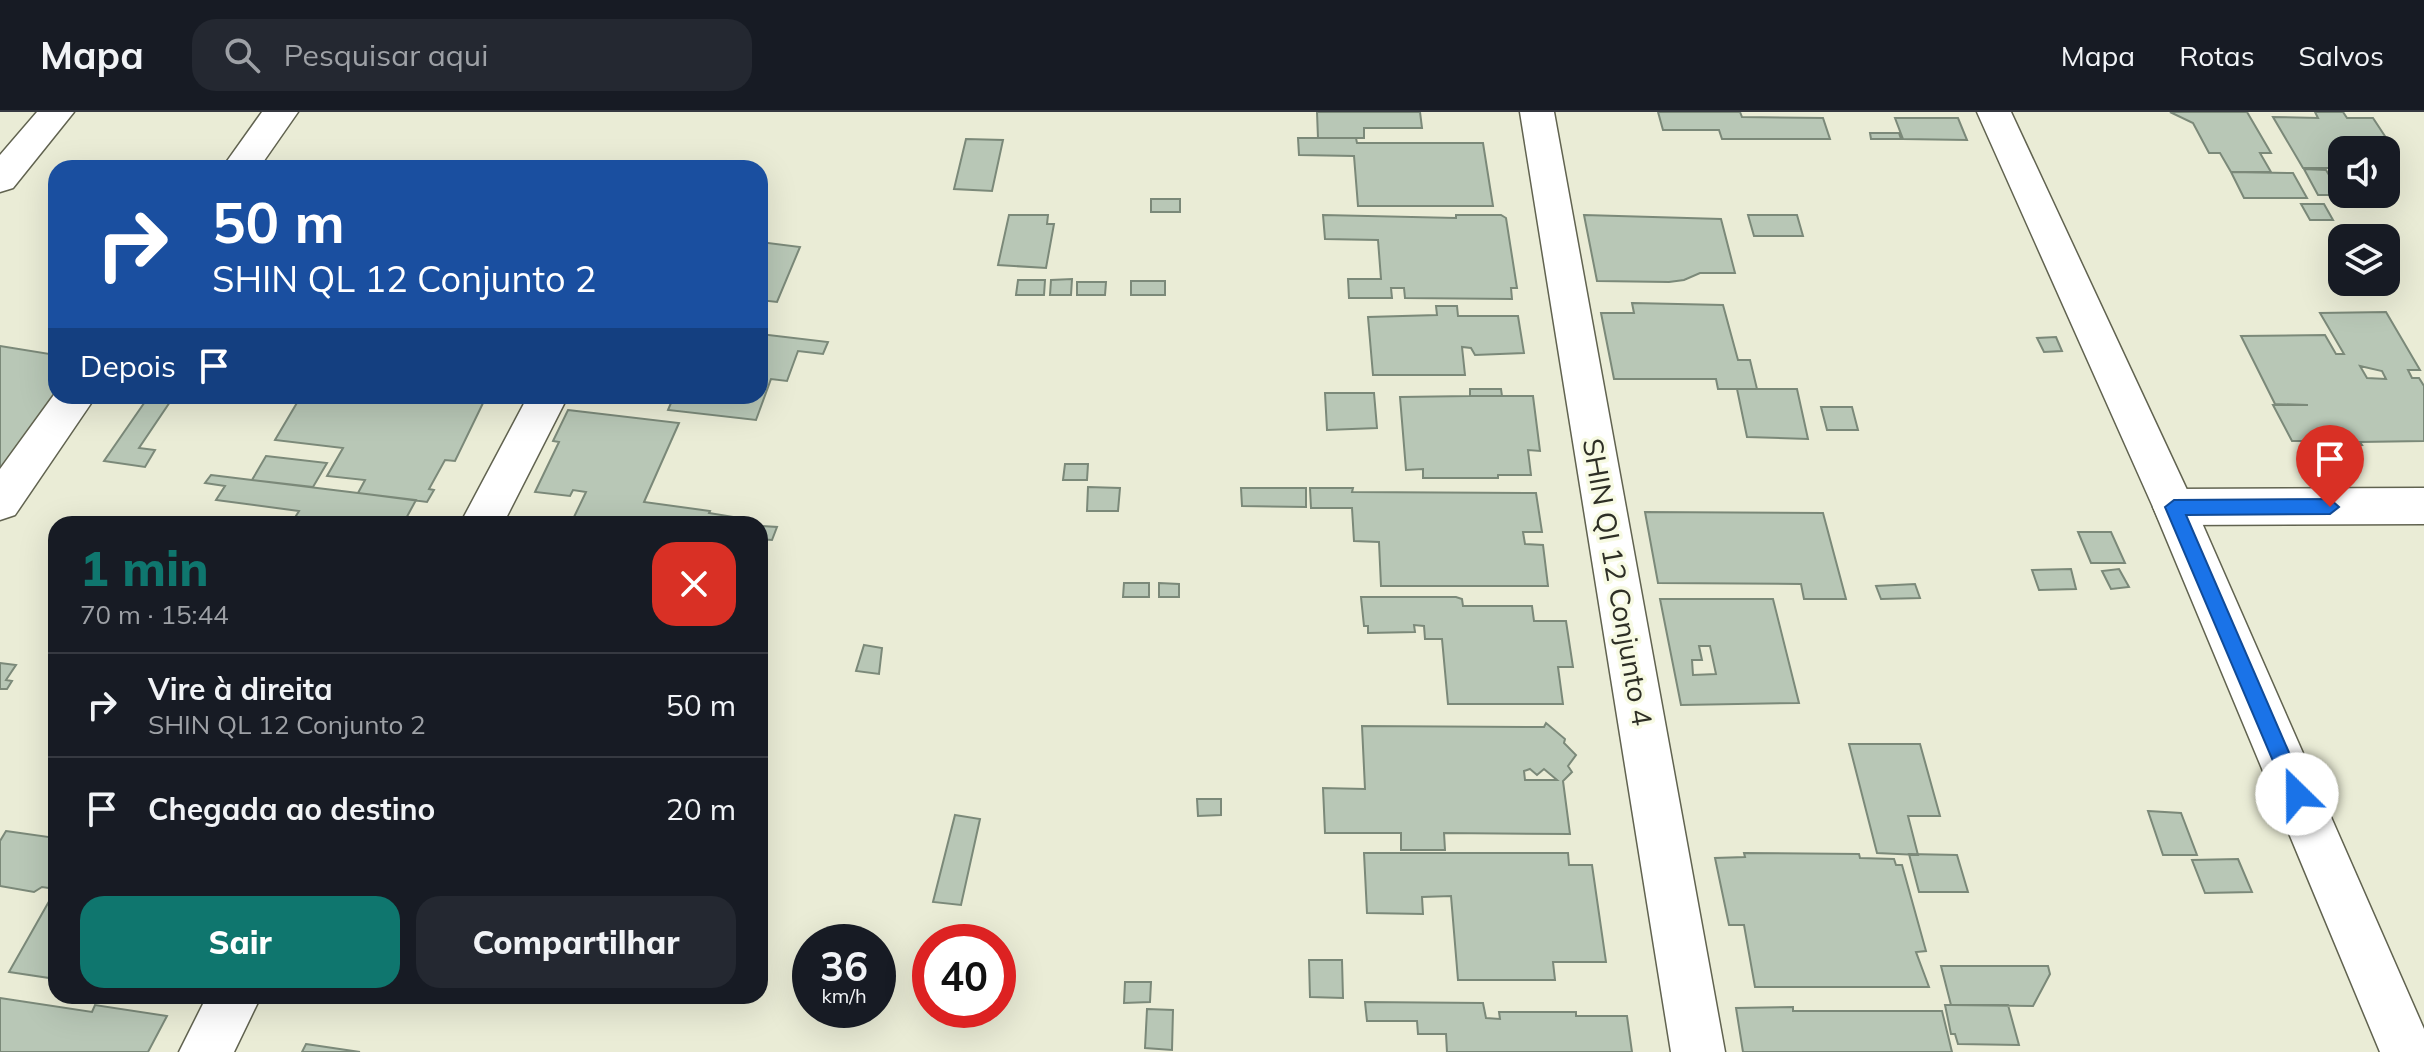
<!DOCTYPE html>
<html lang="pt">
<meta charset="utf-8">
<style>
:root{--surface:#171b24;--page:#242831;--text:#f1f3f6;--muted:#9ea1a6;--line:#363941;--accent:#0f766e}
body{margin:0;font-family:Mulish,sans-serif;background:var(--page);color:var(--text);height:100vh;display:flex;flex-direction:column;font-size:30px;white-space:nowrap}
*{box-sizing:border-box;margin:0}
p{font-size:26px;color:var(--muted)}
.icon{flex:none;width:44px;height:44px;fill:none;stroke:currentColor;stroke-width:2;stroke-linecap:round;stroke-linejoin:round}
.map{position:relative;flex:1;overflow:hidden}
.sheet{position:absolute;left:48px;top:404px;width:720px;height:488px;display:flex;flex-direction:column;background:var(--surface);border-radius:24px;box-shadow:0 8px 32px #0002}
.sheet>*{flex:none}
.top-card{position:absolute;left:48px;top:48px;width:720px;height:244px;border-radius:24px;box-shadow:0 8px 32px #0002;background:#1a4fa0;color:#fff;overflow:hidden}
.buttons{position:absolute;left:2328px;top:24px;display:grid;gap:16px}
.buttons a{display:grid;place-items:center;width:72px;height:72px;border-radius:16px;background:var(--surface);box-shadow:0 8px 32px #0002;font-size:40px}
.speed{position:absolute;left:792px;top:812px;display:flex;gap:16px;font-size:40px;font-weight:700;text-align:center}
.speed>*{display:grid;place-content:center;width:104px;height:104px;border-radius:50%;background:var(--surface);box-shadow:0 8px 32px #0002;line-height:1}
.speed small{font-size:20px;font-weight:400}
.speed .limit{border:12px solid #d22;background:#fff;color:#111}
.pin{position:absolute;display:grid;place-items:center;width:68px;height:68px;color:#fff;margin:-82px -34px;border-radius:50% 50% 50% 0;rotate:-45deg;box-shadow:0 0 8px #0007}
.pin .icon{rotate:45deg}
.me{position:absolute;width:88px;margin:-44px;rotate:337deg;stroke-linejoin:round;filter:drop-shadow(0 0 6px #0008)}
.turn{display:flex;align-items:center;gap:28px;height:168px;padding:0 32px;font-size:36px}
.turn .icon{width:104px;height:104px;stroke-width:2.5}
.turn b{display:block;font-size:56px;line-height:68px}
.then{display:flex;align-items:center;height:76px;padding:0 32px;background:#0003;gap:16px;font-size:30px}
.round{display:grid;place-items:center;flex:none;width:84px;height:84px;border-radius:24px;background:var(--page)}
.overview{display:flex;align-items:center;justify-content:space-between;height:136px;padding:0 32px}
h1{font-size:48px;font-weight:800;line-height:60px;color:var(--accent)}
.cta{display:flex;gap:16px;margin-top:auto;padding:16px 32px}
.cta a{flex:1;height:92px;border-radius:24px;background:var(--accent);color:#fff;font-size:32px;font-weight:800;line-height:92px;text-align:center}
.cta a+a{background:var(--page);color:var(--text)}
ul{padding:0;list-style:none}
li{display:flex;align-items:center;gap:24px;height:104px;padding:0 32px;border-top:2px solid var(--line)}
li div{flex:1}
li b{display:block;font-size:30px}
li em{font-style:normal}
header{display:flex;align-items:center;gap:48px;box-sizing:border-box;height:112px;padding:0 40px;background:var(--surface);border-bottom:2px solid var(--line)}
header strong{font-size:38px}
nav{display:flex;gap:44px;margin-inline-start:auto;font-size:28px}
.search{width:560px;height:72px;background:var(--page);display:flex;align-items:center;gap:20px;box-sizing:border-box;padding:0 28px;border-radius:24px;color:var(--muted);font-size:30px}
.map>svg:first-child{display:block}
.building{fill:#b8c7b6;stroke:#7b8979;stroke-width:2;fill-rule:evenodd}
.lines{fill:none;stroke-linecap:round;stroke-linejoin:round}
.street-casing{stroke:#616350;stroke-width:3}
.secondary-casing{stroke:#616350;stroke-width:3}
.street{fill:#fff;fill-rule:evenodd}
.secondary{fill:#fff;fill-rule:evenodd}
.route{fill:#1a73e8;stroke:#114b97;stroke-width:2}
.labels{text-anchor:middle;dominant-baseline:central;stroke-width:7;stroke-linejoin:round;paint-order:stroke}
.street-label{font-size:28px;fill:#2e2f26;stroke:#f7fae3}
</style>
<header>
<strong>Mapa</strong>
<div class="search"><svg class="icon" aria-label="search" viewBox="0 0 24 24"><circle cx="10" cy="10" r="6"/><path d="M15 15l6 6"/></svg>Pesquisar aqui</div>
<nav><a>Mapa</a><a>Rotas</a><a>Salvos</a></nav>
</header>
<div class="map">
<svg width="2424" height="940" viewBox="0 0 2424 940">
<rect width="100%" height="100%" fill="#eaecd6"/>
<path class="building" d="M 1317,0 L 1420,0 L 1422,16 L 1364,16 L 1364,26 L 1318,26 Z
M 1658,0 L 1740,0 L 1742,5 L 1823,6 L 1830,27 L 1722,27 L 1719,18 L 1663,18 Z
M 2170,0 L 2247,0 L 2271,41 L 2260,41 L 2271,60 L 2231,60 L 2220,41 L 2209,41 L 2193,11 Z
M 2315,0 L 2343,0 L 2347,6 L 2373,6 L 2398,44 L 2386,44 L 2386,38 L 2342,38 L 2342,56 L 2303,56 L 2273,5 L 2318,6 Z
M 1895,6 L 1958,6 L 1967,28 L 1903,27 Z
M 1870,21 L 1899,21 L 1901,27 L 1871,27 Z
M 1298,26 L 1356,26 L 1357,31 L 1483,31 L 1493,94 L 1358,94 L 1354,44 L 1299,43 Z
M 966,27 L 1003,28 L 992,79 L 954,77 Z
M 2304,57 L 2326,58 L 2341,83 L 2318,83 Z
M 2231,60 L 2293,61 L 2307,86 L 2244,86 Z
M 1151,87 L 1180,87 L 1180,100 L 1151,100 Z
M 2301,92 L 2324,92 L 2333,108 L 2310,108 Z
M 1009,103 L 1048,103 L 1047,112 L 1054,112 L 1046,156 L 998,153 Z
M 1323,103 L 1456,106 L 1456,103 L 1501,103 L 1506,106 L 1517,176 L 1511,176 L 1512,187 L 1405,186 L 1404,176 L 1391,176 L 1392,186 L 1349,186 L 1348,167 L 1381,167 L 1378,128 L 1325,127 Z
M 1584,103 L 1721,107 L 1735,161 L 1700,161 L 1684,168 L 1669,170 L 1597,169 Z
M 1748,103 L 1797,103 L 1803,124 L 1754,124 Z
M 760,130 L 800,135 L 777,190 L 760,188 Z
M 1072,167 L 1071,183 L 1050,183 L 1051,168 Z
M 1018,168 L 1045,168 L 1044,183 L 1016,183 Z
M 1131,169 L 1165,169 L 1165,183 L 1131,183 Z
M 1077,170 L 1106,170 L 1105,183 L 1077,183 Z
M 1632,191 L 1723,193 L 1738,248 L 1750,248 L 1757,277 L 1718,277 L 1716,267 L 1614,267 L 1601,201 L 1634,201 Z
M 1436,194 L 1457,194 L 1458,204 L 1518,204 L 1524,241 L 1475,243 L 1471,236 L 1462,235 L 1465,263 L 1373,263 L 1368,205 L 1437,203 Z
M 2386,200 L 2420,258 L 2408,258 L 2412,266 L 2419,266 L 2424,274 L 2424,329 L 2360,330 L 2362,333 L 2329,334 L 2326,329 L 2292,329 L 2273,293 L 2308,293 L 2275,292 L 2241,224 L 2325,223 L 2336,242 L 2344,242 L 2320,201 ZM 2360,254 L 2382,259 L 2386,267 L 2367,266 Z
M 760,222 L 828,230 L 823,242 L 798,239 L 787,269 L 771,267 L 756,308 L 668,298 L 671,291 L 656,289 L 659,284 L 760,284 Z
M 2056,225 L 2062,239 L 2044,240 L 2037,226 Z
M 0,234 L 56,243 L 56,284 L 0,358 Z
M 1470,277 L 1501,277 L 1502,284 L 1470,284 Z
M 1737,277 L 1797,277 L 1808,327 L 1747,325 Z
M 1325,281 L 1374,281 L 1377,316 L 1327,318 Z
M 149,284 L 174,284 L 139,336 L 155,338 L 145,355 L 104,349 Z
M 301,284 L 445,284 L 484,289 L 455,349 L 445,348 L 429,377 L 434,378 L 427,390 L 358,381 L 365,368 L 327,364 L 343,336 L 275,328 Z
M 1470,284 L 1533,284 L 1540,339 L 1528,338 L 1531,363 L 1498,363 L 1498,366 L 1423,366 L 1423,357 L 1406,358 L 1400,285 Z
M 1821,295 L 1852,295 L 1858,318 L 1827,318 Z
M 568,298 L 679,311 L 644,390 L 710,399 L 709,401 L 740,406 L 740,412 L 630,412 L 574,405 L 586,380 L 573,378 L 570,384 L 535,380 L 559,330 L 553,329 Z
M 266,344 L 327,351 L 313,375 L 252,368 Z
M 1065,352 L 1088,352 L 1087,368 L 1063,368 Z
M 211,363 L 358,381 L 416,388 L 403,412 L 291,412 L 299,399 L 216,388 L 225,374 L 205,371 Z
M 1088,375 L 1120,376 L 1118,399 L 1087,399 Z
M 1241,376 L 1306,376 L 1306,395 L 1242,394 Z
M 1310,376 L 1353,376 L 1352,380 L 1536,381 L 1542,420 L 1523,420 L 1525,432 L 1543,433 L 1548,474 L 1381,474 L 1379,430 L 1354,429 L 1352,396 L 1311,396 Z
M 1645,400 L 1823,401 L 1846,487 L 1804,487 L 1801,472 L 1658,471 Z
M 760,414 L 777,415 L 772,428 L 760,427 Z
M 2078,420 L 2111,420 L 2125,451 L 2091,451 Z
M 2071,457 L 2076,477 L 2039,478 L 2032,458 Z
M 2119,457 L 2129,475 L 2111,477 L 2102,459 Z
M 1124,471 L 1149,471 L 1149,485 L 1123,485 Z
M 1159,471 L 1179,472 L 1179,485 L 1159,485 Z
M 1915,472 L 1920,486 L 1881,487 L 1876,474 Z
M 1361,485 L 1456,485 L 1462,487 L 1463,494 L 1532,494 L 1534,509 L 1566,509 L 1573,555 L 1558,555 L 1563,592 L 1448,592 L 1442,527 L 1425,527 L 1424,514 L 1414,513 L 1415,520 L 1368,521 L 1368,514 L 1364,514 Z
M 1660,487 L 1773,487 L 1799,591 L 1681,593 ZM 1699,534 L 1710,534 L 1716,562 L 1693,563 L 1692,548 L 1702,548 Z
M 864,533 L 882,536 L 879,562 L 856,559 Z
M 0,551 L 16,553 L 6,568 L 12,569 L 7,577 L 0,577 Z
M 1546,611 L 1565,627 L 1564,631 L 1576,643 L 1568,654 L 1572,660 L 1563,669 L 1570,722 L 1444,721 L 1445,738 L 1401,738 L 1401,721 L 1325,721 L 1323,676 L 1365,677 L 1362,614 L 1544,615 ZM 1530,657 L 1537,663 L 1544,657 L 1557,668 L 1525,668 L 1524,659 Z
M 1849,632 L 1920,632 L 1940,704 L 1908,704 L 1918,743 L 1877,741 Z
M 1197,687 L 1221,687 L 1221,703 L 1198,704 Z
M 2148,699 L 2181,701 L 2197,743 L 2163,743 Z
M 955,703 L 980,707 L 961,793 L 933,790 Z
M 6,719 L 56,726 L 56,777 L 42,775 L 34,780 L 0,774 L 0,729 Z
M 1364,741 L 1568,741 L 1569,753 L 1592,753 L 1606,850 L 1553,850 L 1555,868 L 1458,868 L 1451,784 L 1422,785 L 1423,802 L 1367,801 Z
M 1744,741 L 1859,742 L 1860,746 L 1894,747 L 1896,753 L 1902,753 L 1926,839 L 1916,840 L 1929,875 L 1755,875 L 1744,813 L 1729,813 L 1715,746 L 1745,745 Z
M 1909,742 L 1957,743 L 1968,780 L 1919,780 Z
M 2238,747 L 2252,780 L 2205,781 L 2192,748 Z
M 56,777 L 56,867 L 9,860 Z
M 1309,848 L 1342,848 L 1343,886 L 1310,885 Z
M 1941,854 L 2048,854 L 2050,862 L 2033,894 L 1951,893 Z
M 1125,870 L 1151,870 L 1150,890 L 1124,891 Z
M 0,886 L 92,900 L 95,893 L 167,904 L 148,940 L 0,940 Z
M 1365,890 L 1483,891 L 1486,906 L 1500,907 L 1499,900 L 1576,900 L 1576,904 L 1627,904 L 1632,940 L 1447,940 L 1446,922 L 1418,922 L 1417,909 L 1367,909 Z
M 1945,893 L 2008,893 L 2019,933 L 1958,932 L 1955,922 L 1951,922 Z
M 1793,895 L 1793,899 L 1942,899 L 1952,940 L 1743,940 L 1736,896 Z
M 1147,897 L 1173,898 L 1172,938 L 1145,936 Z
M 306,932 L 360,940 L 302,940 Z"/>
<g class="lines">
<defs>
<path id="street" d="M 1520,0 L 1554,0 L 1725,940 L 1671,940 Z
M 528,284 L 568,284 L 503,412 L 460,412 Z
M 2424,376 L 2424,412 L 2174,413 L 2159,408 L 2153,395 L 2159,382 L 2174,377 Z
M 207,884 L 261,884 L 234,940 L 179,940 Z"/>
<path id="secondary" d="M 37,0 L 74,0 L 13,76 L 0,80 L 0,43 Z
M 262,0 L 298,0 L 259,56 L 222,56 Z
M 1977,0 L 2011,0 L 2195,395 L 2424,917 L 2424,940 L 2380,940 L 2153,395 Z
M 56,280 L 56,284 L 96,284 L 15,403 L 0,408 L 0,357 Z"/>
</defs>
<use href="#street" class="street-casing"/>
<use href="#secondary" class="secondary-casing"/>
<use href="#street" class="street"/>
<use href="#secondary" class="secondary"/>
</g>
<path class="route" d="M 2330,387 L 2339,395 L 2330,402 L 2186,403 L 2307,682 L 2304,689 L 2297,691 L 2290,689 L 2165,395 L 2174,388 Z"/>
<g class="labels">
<g class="street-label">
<text transform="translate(1618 470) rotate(80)">SHIN QI 12 Conjunto 4</text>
</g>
</g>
</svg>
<div class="buttons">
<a><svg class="icon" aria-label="sound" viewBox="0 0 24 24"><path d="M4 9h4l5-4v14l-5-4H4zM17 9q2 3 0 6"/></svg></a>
<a><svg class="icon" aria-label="layers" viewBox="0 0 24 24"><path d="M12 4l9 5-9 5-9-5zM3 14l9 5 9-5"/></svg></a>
</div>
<div class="speed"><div>36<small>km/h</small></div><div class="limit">40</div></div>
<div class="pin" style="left:2330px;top:395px;background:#d93025"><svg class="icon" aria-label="arrive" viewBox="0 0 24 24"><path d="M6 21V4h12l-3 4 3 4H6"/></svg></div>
<svg class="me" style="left:2297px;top:682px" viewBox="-20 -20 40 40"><circle r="19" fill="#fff"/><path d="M0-13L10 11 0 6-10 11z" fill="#1a73e8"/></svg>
<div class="top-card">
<div class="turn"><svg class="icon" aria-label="right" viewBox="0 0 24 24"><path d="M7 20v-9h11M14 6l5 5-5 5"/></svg><div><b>50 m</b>SHIN QL 12 Conjunto 2</div></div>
<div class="then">Depois<svg class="icon" aria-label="arrive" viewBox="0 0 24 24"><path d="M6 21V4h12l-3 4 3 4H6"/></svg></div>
</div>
<section class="sheet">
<div class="overview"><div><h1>1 min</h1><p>70 m · 15:44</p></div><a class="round" style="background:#d93025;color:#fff"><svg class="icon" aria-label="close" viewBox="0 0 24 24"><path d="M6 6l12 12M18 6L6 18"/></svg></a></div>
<ul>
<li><svg class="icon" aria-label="right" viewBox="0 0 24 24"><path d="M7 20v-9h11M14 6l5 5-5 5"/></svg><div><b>Vire à direita</b><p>SHIN QL 12 Conjunto 2</p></div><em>50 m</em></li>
<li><svg class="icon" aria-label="arrive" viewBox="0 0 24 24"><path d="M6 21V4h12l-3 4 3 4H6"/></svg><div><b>Chegada ao destino</b></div><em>20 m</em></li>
</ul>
<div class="cta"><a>Sair</a><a>Compartilhar</a></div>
</section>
</div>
